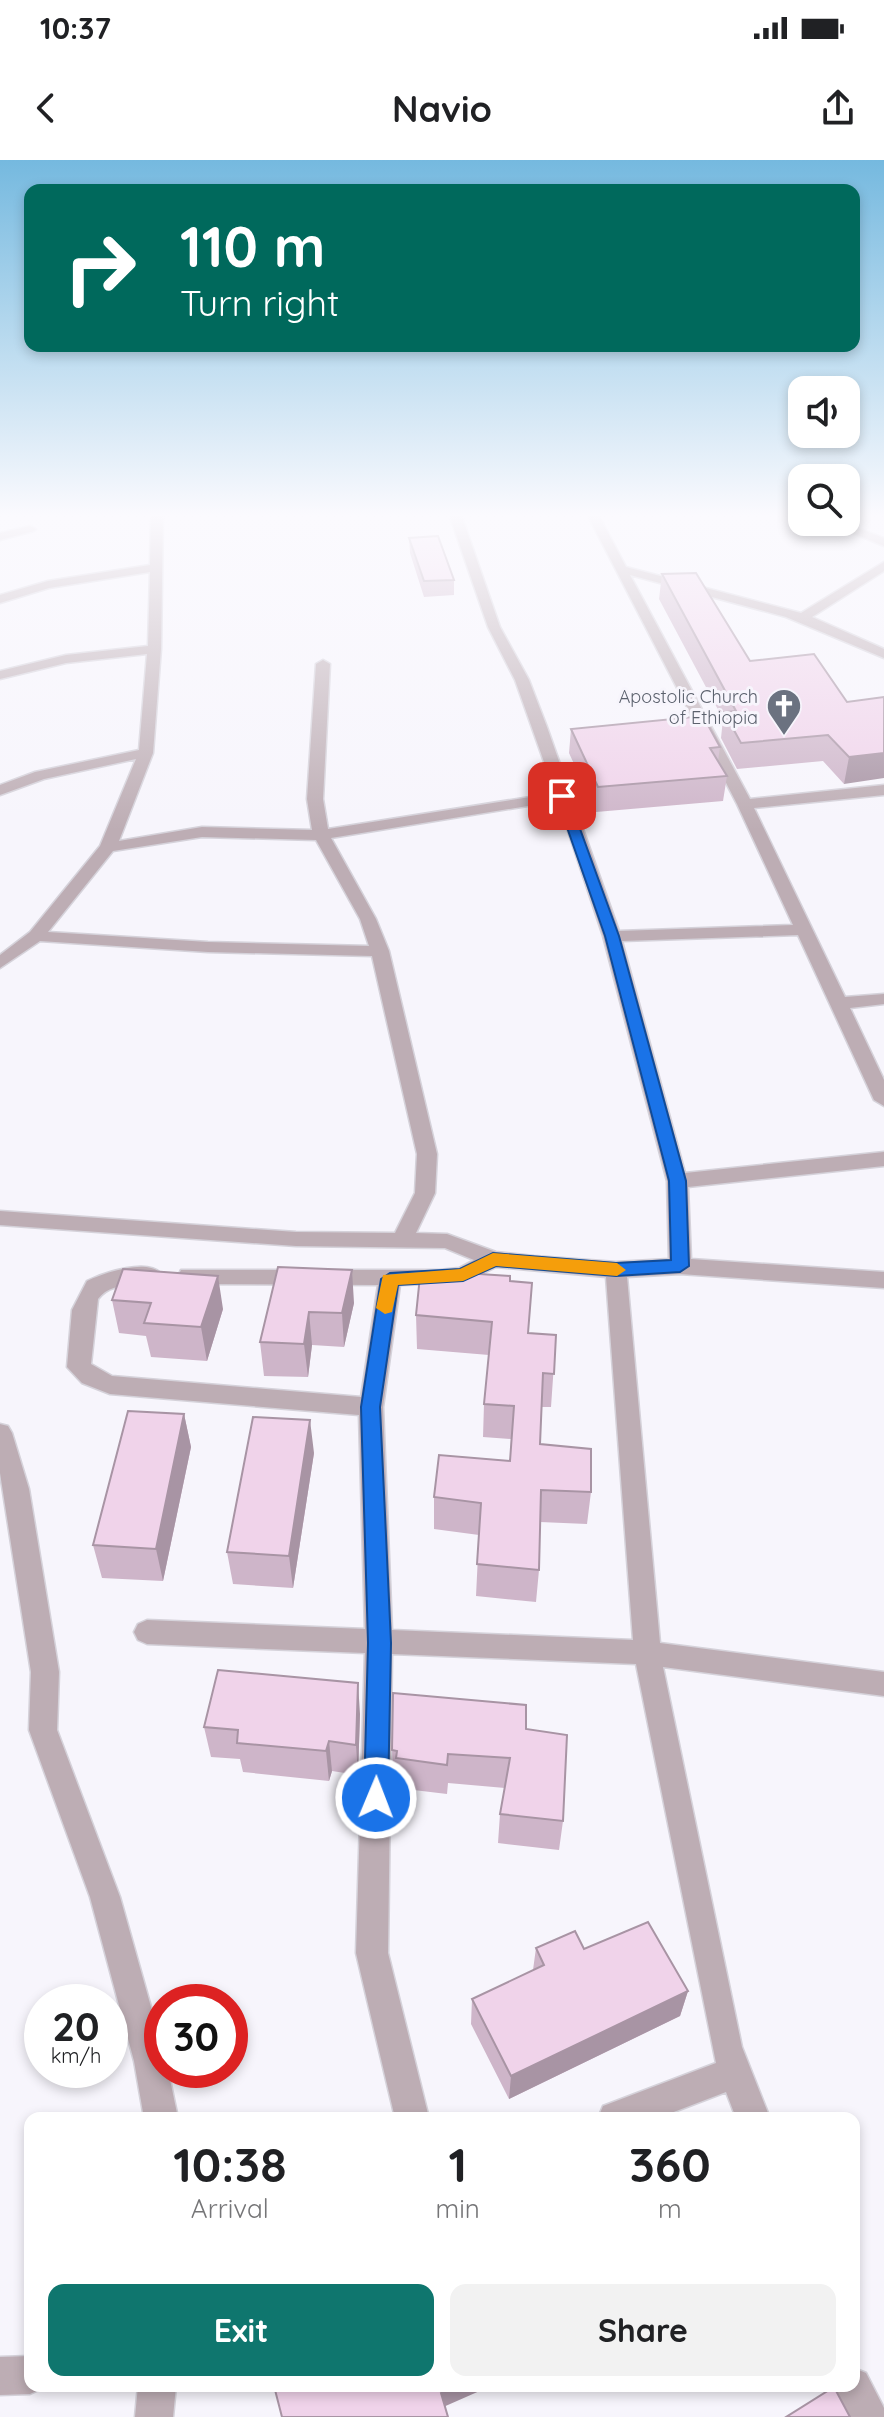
<!DOCTYPE html>
<style>
:root{--surface:#fff;--page:#f2f2f2;--text:#202124;--muted:#757577;--accent:#0f766e}
body{margin:0;font-family:Quicksand,sans-serif;background:var(--page);color:var(--text);height:100vh;display:flex;flex-direction:column;font-size:30px;white-space:nowrap}
*{box-sizing:border-box;margin:0}
p{font-size:26px;color:var(--muted)}
.icon{flex:none;width:44px;height:44px;fill:none;stroke:currentColor;stroke-width:2;stroke-linecap:round;stroke-linejoin:round}
.map{position:relative;flex:1;overflow:hidden}
.side{position:absolute;left:24px;top:1952px;width:836px;height:280px;display:flex;flex-direction:column;background:var(--surface);border-radius:16px;box-shadow:0 4px 12px #0003}
.side>*{flex:none}
.hud{position:absolute;left:24px;top:24px;width:836px;height:168px;border-radius:16px;box-shadow:0 4px 12px #0003;background:#00695c;color:#fff;overflow:hidden}
.controls{position:absolute;left:788px;top:216px;display:grid;gap:16px}
.controls a{display:grid;place-items:center;width:72px;height:72px;border-radius:16px;background:var(--surface);box-shadow:0 4px 12px #0003;font-size:40px}
.speed{position:absolute;left:24px;top:1824px;display:flex;gap:16px;font-size:40px;font-weight:700;text-align:center}
.speed>*{display:grid;place-content:center;width:104px;height:104px;border-radius:50%;background:var(--surface);box-shadow:0 4px 12px #0003;line-height:1}
.speed small{font-size:20px;font-weight:400}
.speed .limit{border:12px solid #d22;background:#fff;color:#111}
.pin{position:absolute;display:grid;place-items:center;width:68px;height:68px;color:#fff;margin:-34px;border-radius:16px;box-shadow:0 4px 12px #0006}
.me{position:absolute;width:88px;margin:-44px;rotate:1deg;stroke-linejoin:round;filter:drop-shadow(0 0 6px #0008)}
.turn{display:flex;align-items:center;gap:28px;height:168px;padding:0 24px;font-size:36px}
.turn .icon{width:104px;height:104px;stroke-width:2.5}
.turn b{display:block;font-size:56px;line-height:68px}
.eta{display:flex;justify-content:space-evenly;align-items:center;height:136px;text-align:center}
.eta b{font-size:48px;font-weight:700;line-height:56px}
.action{display:flex;gap:16px;margin-top:auto;padding:16px 24px}
.action a{flex:1;height:92px;border-radius:16px;background:var(--accent);color:#fff;font-size:32px;font-weight:700;line-height:92px;text-align:center}
.action a+a{background:var(--page);color:var(--text)}
.status{display:flex;justify-content:space-between;align-items:center;height:56px;padding:0 40px;background:var(--surface);direction:ltr}
.status svg{height:22px;fill:currentColor}
header{display:flex;justify-content:space-between;align-items:center;height:104px;padding:0 24px;background:var(--surface);font-size:36px;font-weight:700}
.map>svg:first-child{display:block}
.lines{fill:none;stroke-linecap:round;stroke-linejoin:round}
.minor-casing{stroke:#d5d2da;stroke-width:3}
.minor{fill:#bdadb4;fill-rule:evenodd}
.wall{fill:#ceb5c9}
.shaded-wall{fill:#a894a4}
.building{fill:#f0d3ea;stroke:#a894a4;stroke-width:2}
.route{fill:#1a73e8;stroke:#114b97;stroke-width:2}
.slow{fill:#f59e0b}
.labels{text-anchor:middle;dominant-baseline:central;stroke-width:6;stroke-linejoin:round;paint-order:stroke}
.far-worship-label{font-size:18px;fill:#5b616d;stroke:#f7f5fc;text-anchor:end}
</style>
<div class="status"><b>10:37</b><svg viewBox="0 0 49 12"><path d="M0 12V9h3v3zM5 12V6h3v6zM10 12V3h3v9zM15 12V0h3v12zM26 1h20v11H26zM47 4h2v5h-2z"/></svg></div>
<header><svg class="icon" aria-label="back" viewBox="0 0 24 24"><path d="M15 5l-7 7 7 7"/></svg>Navio<svg class="icon" aria-label="share" viewBox="0 0 24 24"><path d="M12 15V3M7 8l5-5 5 5M5 13v7h14v-7"/></svg></header>
<div class="map">
<svg width="884" height="2257" viewBox="0 0 884 2257">
<rect width="100%" height="100%" fill="#f7f5fc"/>
<g class="lines">
<defs>
<path id="minor" d="M 151,354 L 163,354 L 161,489 L 153,593 L 119,681 L 202,667 L 312,670 L 307,639 L 316,504 L 323,500 L 330,504 L 323,639 L 328,669 L 555,633 L 515,520 L 488,467 L 449,354 L 461,354 L 500,467 L 529,520 L 547,567 L 619,771 L 793,765 L 737,644 L 587,354 L 598,354 L 626,407 L 801,453 L 884,402 L 884,411 L 812,457 L 884,489 L 884,498 L 786,457 L 630,415 L 750,639 L 884,625 L 884,635 L 754,648 L 845,837 L 884,834 L 884,844 L 850,848 L 884,920 L 884,946 L 874,940 L 798,775 L 622,781 L 685,1013 L 884,992 L 884,1006 L 688,1027 L 691,1099 L 884,1112 L 884,1128 L 680,1114 L 627,1117 L 660,1483 L 884,1512 L 884,1536 L 663,1507 L 742,1887 L 770,1958 L 736,1958 L 726,1932 L 658,1958 L 598,1958 L 603,1946 L 716,1903 L 636,1504 L 392,1494 L 388,1793 L 429,1958 L 395,1958 L 356,1793 L 365,1493 L 147,1484 L 138,1480 L 134,1472 L 138,1464 L 147,1460 L 365,1469 L 359,1255 L 110,1234 L 82,1223 L 67,1207 L 72,1150 L 87,1121 C 103,1113 150,1097 162,1115 C 151,1132 115,1116 98,1139 L 91,1204 L 112,1216 L 361,1237 L 378,1125 L 189,1124 L 181,1122 L 178,1116 L 181,1110 L 439,1110 L 459,1108 L 474,1100 L 445,1088 L 296,1086 L 0,1065 L 0,1051 L 296,1072 L 395,1073 L 415,1033 L 417,994 L 372,796 L 208,792 L 40,781 L 0,808 L 0,795 L 30,772 L 100,686 L 136,599 L 44,619 L 0,635 L 0,625 L 35,612 L 139,590 L 147,494 L 66,503 L 0,519 L 0,511 L 66,495 L 148,486 L 150,412 L 49,428 L 0,443 L 0,435 L 48,421 L 150,405 ZM 558,641 L 603,776 L 667,1021 L 669,1099 L 616,1102 L 534,1096 L 496,1092 L 447,1074 L 416,1073 L 435,1033 L 437,994 L 389,791 L 376,759 L 331,678 ZM 202,677 L 316,680 L 360,759 L 369,786 L 208,782 L 48,772 L 113,691 ZM 496,1107 L 606,1117 L 633,1480 L 392,1470 L 383,1247 L 400,1125 L 463,1123 Z
M 826,362 L 842,362 L 884,378 L 884,386 Z
M 30,366 L 36,369 L 34,371 L 0,380 L 0,373 Z
M 0,1264 L 8,1266 L 12,1273 L 29,1329 L 59,1512 L 57,1570 L 120,1737 L 162,1886 L 162,1910 L 168,1910 L 178,1958 L 144,1958 L 134,1901 L 90,1737 L 29,1570 L 31,1512 L 0,1313 Z
M 30,2196 L 30,2226 L 43,2228 L 30,2234 L 0,2235 L 0,2197 Z
M 854,2208 L 866,2213 L 884,2248 L 884,2257 L 849,2257 L 834,2226 L 854,2226 Z
M 138,2226 L 176,2226 L 173,2257 L 135,2257 Z"/>
</defs>
<use href="#minor" class="minor-casing"/>
<use href="#minor" class="minor"/>
</g>
<path class="wall" d="M 409,378 L 454,420 L 454,435 L 424,437 L 410,393 Z
M 662,414 L 750,501 L 847,542 L 884,537 L 844,624 L 823,601 L 737,609 L 721,578 L 723,559 L 659,439 Z
M 571,569 L 720,587 L 718,601 L 727,616 L 723,641 L 596,652 L 569,593 Z
M 278,1107 L 354,1143 L 344,1187 L 312,1185 L 308,1217 L 264,1216 L 260,1182 Z
M 464,1119 L 510,1121 L 528,1173 L 556,1175 L 551,1247 L 542,1247 L 540,1284 L 591,1332 L 587,1364 L 540,1362 L 539,1410 L 536,1442 L 476,1436 L 479,1375 L 434,1369 L 434,1337 L 510,1301 L 511,1279 L 483,1277 L 484,1244 L 489,1195 L 417,1189 L 416,1155 Z
M 112,1140 L 223,1149 L 207,1201 L 151,1197 L 146,1176 L 119,1173 Z
M 184,1254 L 191,1287 L 163,1421 L 102,1418 L 93,1385 Z
M 314,1293 L 293,1428 L 233,1424 L 227,1392 Z
M 360,1554 L 358,1615 L 332,1611 L 329,1621 L 243,1612 L 240,1599 L 211,1597 L 204,1567 Z
M 526,1569 L 563,1661 L 559,1690 L 498,1683 L 500,1654 L 505,1628 L 448,1623 L 447,1634 L 397,1628 L 397,1620 L 393,1620 L 392,1590 Z
M 536,1788 L 584,1789 L 688,1831 L 680,1856 L 509,1939 L 471,1864 L 472,1839 L 533,1810 Z"/>
<path class="shaded-wall" d="M 884,593 L 884,618 L 844,624 L 849,597 Z
M 352,1110 L 354,1143 L 344,1187 L 342,1153 Z
M 218,1116 L 223,1149 L 207,1201 L 201,1167 Z
M 309,1152 L 312,1185 L 308,1217 L 304,1184 Z
M 184,1254 L 191,1287 L 163,1421 L 156,1389 Z
M 310,1260 L 314,1293 L 293,1428 L 289,1396 Z
M 358,1523 L 360,1554 L 358,1615 L 356,1585 Z
M 329,1581 L 332,1611 L 329,1621 L 326,1591 Z
M 688,1831 L 680,1856 L 509,1939 L 511,1916 Z
M 458,2226 L 491,2226 L 441,2248 L 441,2233 Z"/>
<path class="building" d="M 438,376 L 454,420 L 424,421 L 409,378 Z
M 696,413 L 750,501 L 814,494 L 847,542 L 884,537 L 884,593 L 849,597 L 828,575 L 741,583 L 724,552 L 736,551 L 662,414 Z
M 703,556 L 720,587 L 710,588 L 727,616 L 598,627 L 571,569 Z
M 278,1107 L 352,1110 L 342,1153 L 309,1152 L 304,1184 L 260,1182 Z
M 123,1109 L 218,1116 L 201,1167 L 144,1163 L 151,1143 L 112,1140 Z
M 464,1113 L 510,1116 L 510,1121 L 532,1123 L 528,1173 L 556,1175 L 554,1214 L 543,1213 L 540,1284 L 591,1289 L 591,1332 L 541,1330 L 539,1410 L 477,1404 L 481,1343 L 434,1337 L 439,1295 L 510,1301 L 514,1246 L 484,1244 L 492,1162 L 416,1155 L 420,1116 L 464,1119 Z
M 128,1251 L 184,1254 L 156,1389 L 93,1385 Z
M 253,1257 L 310,1260 L 289,1396 L 227,1392 Z
M 218,1510 L 358,1523 L 356,1585 L 329,1581 L 326,1591 L 237,1583 L 238,1570 L 204,1567 Z
M 393,1533 L 526,1545 L 526,1569 L 567,1575 L 563,1661 L 500,1654 L 510,1598 L 448,1594 L 447,1605 L 396,1598 L 397,1591 L 392,1590 Z
M 648,1762 L 688,1831 L 511,1916 L 472,1839 L 544,1805 L 536,1788 L 575,1771 L 584,1789 Z
M 274,2226 L 458,2226 L 441,2233 L 448,2257 L 282,2257 Z
M 834,2227 L 850,2257 L 786,2257 Z"/>
<linearGradient id="sky" x2="0" y2="1"><stop stop-color="#75b9df"/><stop offset="0.53" stop-color="#fbfafe"/><stop offset="1" stop-color="#fbfafe" stop-opacity="0"/></linearGradient>
<rect width="884" height="670" fill="url(#sky)"/>
<path class="route" d="M 562,632 L 568,636 L 619,776 L 686,1021 L 689,1106 L 680,1112 L 616,1116 L 496,1106 L 463,1121 L 398,1125 L 380,1247 L 391,1483 L 388,1638 L 384,1646 L 376,1649 L 367,1646 L 364,1638 L 368,1483 L 361,1247 L 381,1119 L 390,1113 L 460,1109 L 493,1093 L 616,1103 L 671,1100 L 669,1021 L 605,776 L 556,636 Z"/>
<path class="slow" d="M 493,1093 L 617,1103 L 626,1110 L 617,1116 L 496,1106 L 463,1121 L 398,1125 L 392,1152 L 385,1154 L 376,1148 L 383,1115 L 460,1109 Z"/>
<defs>
<symbol id="church-pin" viewBox="-11 -11 22 30"><path d="M0 17L-7.5 6A9.5 9.5 0 1 1 7.5 6Z" fill="#6b7280" stroke="#f7f5fc"/><path d="M-1.2-6h2.4v3.5h3.3v2.4h-3.3V6h-2.4V-.1h-3.3v-2.4h3.3Z" fill="#fff"/></symbol>
</defs>
<g fill-rule="evenodd">
<use href="#church-pin" x="764" y="526" width="40" height="54"/>
</g>
<g class="labels">
<g class="far-worship-label">
<text x="758" y="536">Apostolic Church<tspan x="758" dy="21">of Ethiopia</tspan></text>
</g>
</g>
</svg>
<div class="controls">
<a><svg class="icon" aria-label="sound" viewBox="0 0 24 24"><path d="M4 9h4l5-4v14l-5-4H4zM17 9q2 3 0 6"/></svg></a>
<a><svg class="icon" aria-label="search" viewBox="0 0 24 24"><circle cx="10" cy="10" r="6"/><path d="M15 15l6 6"/></svg></a>
</div>
<div class="speed"><div>20<small>km/h</small></div><div class="limit">30</div></div>
<div class="pin" style="left:562px;top:636px;background:#d93025"><svg class="icon" aria-label="arrive" viewBox="0 0 24 24"><path d="M6 21V4h12l-3 4 3 4H6"/></svg></div>
<svg class="me" style="left:376px;top:1638px" viewBox="-20 -20 40 40"><circle r="17" fill="#1a73e8" stroke="#fff" stroke-width="3"/><path d="M0-11L8 9 0 5-8 9z" fill="#fff"/></svg>
<div class="hud">
<div class="turn"><svg class="icon" aria-label="right" viewBox="0 0 24 24"><path d="M7 20v-9h11M14 6l5 5-5 5"/></svg><div><b>110 m</b>Turn right</div></div>
</div>
<section class="side">
<div class="eta">
<div><b>10:38</b><p>Arrival</p></div>
<div><b>1</b><p>min</p></div>
<div><b>360</b><p>m</p></div>
</div>
<div class="action"><a>Exit</a><a>Share</a></div>
</section>
</div>
